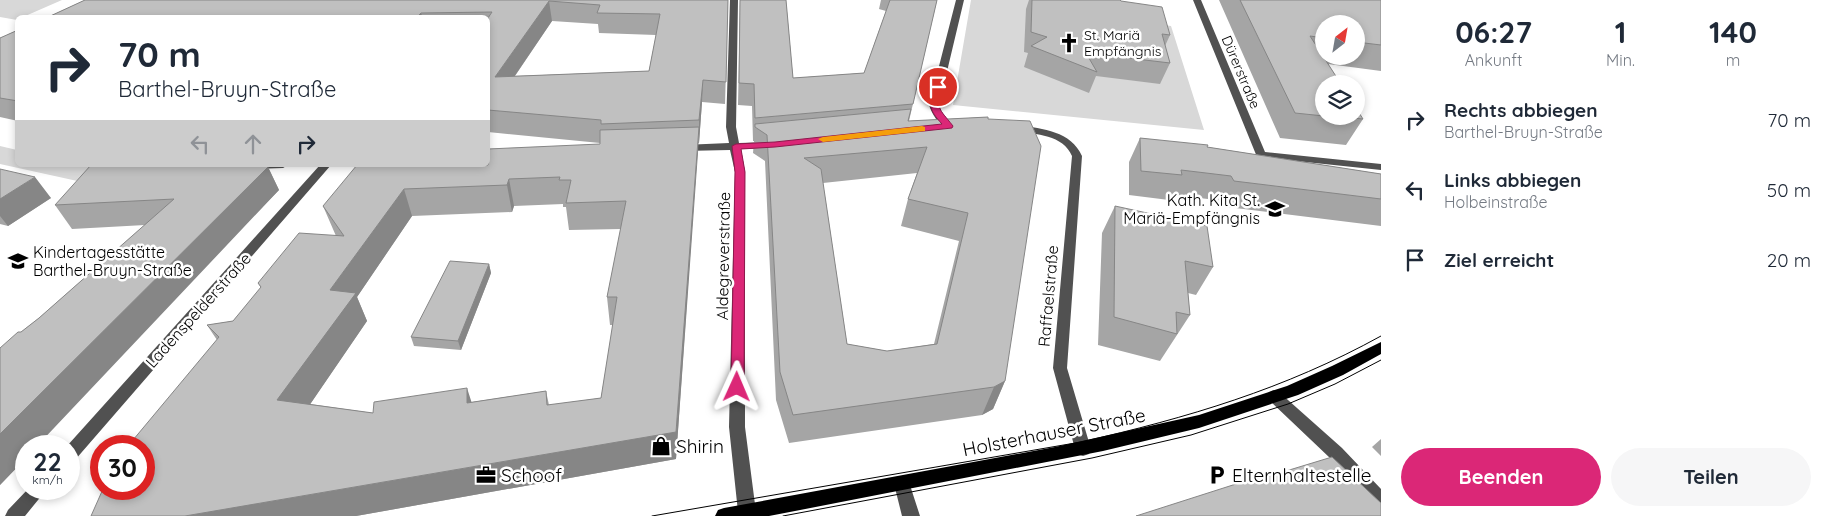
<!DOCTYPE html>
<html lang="de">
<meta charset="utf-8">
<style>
:root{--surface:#fff;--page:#f6f6f7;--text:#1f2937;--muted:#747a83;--accent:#db2777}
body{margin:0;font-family:Quicksand,sans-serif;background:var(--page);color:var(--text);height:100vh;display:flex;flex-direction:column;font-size:19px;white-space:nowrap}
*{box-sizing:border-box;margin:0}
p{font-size:16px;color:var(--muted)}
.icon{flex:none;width:28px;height:28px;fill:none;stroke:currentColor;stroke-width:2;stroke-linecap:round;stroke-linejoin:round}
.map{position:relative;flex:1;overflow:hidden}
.sheet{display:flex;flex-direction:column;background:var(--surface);width:450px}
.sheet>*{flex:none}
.hud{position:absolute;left:15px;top:15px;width:475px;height:152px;border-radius:8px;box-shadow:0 2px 8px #0003;background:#fff;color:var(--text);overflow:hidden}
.needle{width:32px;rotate:31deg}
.fabs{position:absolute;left:1315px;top:15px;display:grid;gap:10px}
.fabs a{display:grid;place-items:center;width:50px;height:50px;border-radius:50%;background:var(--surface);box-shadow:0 2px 8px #0003;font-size:25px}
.speed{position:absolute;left:15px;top:435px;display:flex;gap:10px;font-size:25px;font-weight:700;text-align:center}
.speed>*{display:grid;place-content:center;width:65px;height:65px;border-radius:50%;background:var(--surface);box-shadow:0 2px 8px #0003;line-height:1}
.speed small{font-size:12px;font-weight:400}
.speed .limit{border:8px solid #d22;background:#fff;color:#111}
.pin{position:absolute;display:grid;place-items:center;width:42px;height:42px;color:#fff;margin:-21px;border:2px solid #fff;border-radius:50%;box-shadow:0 1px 5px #0007}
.me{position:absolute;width:55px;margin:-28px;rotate:1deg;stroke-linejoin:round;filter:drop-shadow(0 0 4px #0008)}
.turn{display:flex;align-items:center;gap:18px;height:105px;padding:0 20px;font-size:22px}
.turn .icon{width:65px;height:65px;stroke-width:2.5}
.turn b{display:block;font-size:35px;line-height:42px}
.lanes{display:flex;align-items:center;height:48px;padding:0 20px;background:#0003;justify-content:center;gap:25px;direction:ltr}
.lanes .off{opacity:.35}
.eta{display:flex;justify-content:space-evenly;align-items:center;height:85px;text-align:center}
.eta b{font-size:30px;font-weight:700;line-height:35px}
.button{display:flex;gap:10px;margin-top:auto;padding:10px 20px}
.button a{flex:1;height:58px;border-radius:30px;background:var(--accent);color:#fff;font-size:20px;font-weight:700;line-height:58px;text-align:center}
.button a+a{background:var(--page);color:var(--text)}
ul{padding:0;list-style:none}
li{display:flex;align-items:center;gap:15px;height:70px;padding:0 20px}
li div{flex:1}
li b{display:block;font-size:19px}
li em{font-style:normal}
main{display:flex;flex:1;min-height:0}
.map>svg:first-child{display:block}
.green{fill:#d8d8d8}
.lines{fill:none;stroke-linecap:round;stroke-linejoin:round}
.minor{fill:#515151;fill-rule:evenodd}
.major{fill:#000;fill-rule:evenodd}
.tram{stroke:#000;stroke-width:1}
.wall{fill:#a5a5a5;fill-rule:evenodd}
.shaded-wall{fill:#868686}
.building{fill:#c0c0c0;stroke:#868686;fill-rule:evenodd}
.route{fill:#db2777;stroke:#8e194d}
.slow{fill:#f59e0b}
.labels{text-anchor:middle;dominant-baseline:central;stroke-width:5;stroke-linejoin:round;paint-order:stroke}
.far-poi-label{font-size:14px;fill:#000;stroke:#fff;text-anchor:start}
.far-street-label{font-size:14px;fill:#000;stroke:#fff}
.poi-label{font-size:16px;fill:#000;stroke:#fff;text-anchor:end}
.street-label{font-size:16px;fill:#000;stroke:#fff}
.near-street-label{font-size:19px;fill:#000;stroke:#fff}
.near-poi-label{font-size:19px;fill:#000;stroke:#fff;text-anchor:start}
</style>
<main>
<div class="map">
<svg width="1381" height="516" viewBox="0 0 1381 516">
<rect width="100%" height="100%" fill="#fff"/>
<path class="green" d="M 0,0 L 62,0 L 23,17 L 18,18 L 17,20 L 0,17 Z
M 971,0 L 1077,0 L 1110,17 L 1171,26 L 1204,130 L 953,105 Z
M 0,146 L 17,150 L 18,165 L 88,165 L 133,175 L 91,184 L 0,164 Z"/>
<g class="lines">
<path class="minor" d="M 730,0 L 738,0 L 736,127 L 739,143 L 770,142 L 775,145 L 770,148 L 741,149 L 745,172 L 745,427 L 756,512 L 754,516 L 740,516 L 738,512 L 729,427 L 735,172 L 730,150 L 683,151 L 678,148 L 683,145 L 729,143 L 726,127 Z
M 956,0 L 964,0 L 939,105 L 941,111 L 953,126 L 948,129 C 939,126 932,114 929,105 Z
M 1193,0 L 1201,0 L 1265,152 L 1381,164 L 1381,170 L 1257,157 Z
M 1019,125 C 1043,129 1071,131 1082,156 L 1067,368 L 1091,449 L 1089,454 L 1083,456 L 1077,454 L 1075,449 L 1053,368 L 1072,156 C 1063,134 1035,135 1015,130 L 1015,126 Z
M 245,165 L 288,165 L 283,168 L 250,169 L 246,168 Z
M 320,165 L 331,165 L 75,460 L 69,462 L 69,446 L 67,446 Z
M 1274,390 L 1279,392 L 1342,448 L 1381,489 L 1381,509 L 1375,506 L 1330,458 L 1269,400 L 1266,396 L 1269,392 Z
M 902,477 L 908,479 L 920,516 L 902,516 L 894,484 L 896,479 Z
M 28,489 L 47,489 L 25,516 L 5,516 L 8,510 Z"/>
<path class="major" d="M 1381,342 L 1381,354 L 1343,375 L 1298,395 L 1199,428 L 1103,451 L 795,511 L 769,516 L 715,516 L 718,510 L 724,508 L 1055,447 L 1199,415 L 1287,386 L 1332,366 Z"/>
<path class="tram" d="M 652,516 L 1081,442 C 1187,418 1285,389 1381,336
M 783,516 L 1092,458 L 1191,435 L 1288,404 L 1335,384 L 1381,360"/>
</g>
<path class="wall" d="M 85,0 L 728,0 L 725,104 L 702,102 L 699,143 L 698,143 L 676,459 L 356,516 L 91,516 L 217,340 L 207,325 L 233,321 L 261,288 L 258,283 L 336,236 L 323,206 L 600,144 L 600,143 L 488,132 L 488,18 L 46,18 ZM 552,21 L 598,24 L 599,33 L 656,35 L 649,71 L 515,76 ZM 563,204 L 563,207 L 566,207 L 569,230 L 621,229 L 607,297 L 610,325 L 613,325 L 601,398 L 549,405 L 546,391 L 472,402 L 373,413 L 310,404 L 367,321 L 357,297 L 412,216 L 512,212 L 514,206 Z
M 740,0 L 786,0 L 793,78 L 864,73 L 886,11 L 879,9 L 881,0 L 937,0 L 909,121 L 988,117 L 1005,381 L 993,409 L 982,415 L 789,443 L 776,400 L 765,161 L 753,153 L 754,141 L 753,141 L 752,106 L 738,105 ZM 917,173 L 908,199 L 901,226 L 959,241 L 934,344 L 887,351 L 847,344 L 823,183 Z
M 1029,0 L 1120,0 L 1121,1 L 1170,35 L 1165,46 L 1170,63 L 1160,84 L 1096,76 L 1089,93 L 1024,67 L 1028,53 L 1024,52 L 1026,9 Z
M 1219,0 L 1381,0 L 1381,71 L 1328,64 L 1324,84 L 1324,116 L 1356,116 L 1363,119 L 1346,145 L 1280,138 ZM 1324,24 L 1356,24 L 1356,56 L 1324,56 Z
M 18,30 L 18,121 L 0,117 L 0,38 Z
M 1140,138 L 1207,147 L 1381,174 L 1381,226 L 1219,206 L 1217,200 L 1172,195 L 1169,200 L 1129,195 L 1129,162 Z
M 268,167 L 279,190 L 26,446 L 26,458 L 0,485 L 21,332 L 39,318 L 145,225 L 72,229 L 55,205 Z
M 0,169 L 51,198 L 8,226 L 0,224 Z
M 1115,206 L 1213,267 L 1196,295 L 1188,293 L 1190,315 L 1160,361 L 1098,345 L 1102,233 Z
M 489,264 L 491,273 L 461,350 L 414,346 L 411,337 Z
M 1381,439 L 1381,456 L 1372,447 Z"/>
<path class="shaded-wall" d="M 549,1 L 552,21 L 499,99 L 495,77 Z
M 421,13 L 423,18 L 416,18 Z
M 703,80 L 702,102 L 699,143 L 699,120 Z
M 699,127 L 698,153 L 676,459 L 356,516 L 185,516 L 676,432 Z
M 268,167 L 279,190 L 37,446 L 26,446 L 26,458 L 0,485 L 0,434 Z
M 35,177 L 51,198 L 8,226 L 0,216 L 0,199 Z
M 509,179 L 514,206 L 512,212 L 507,185 Z
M 404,189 L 412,216 L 357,297 L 367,321 L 294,428 L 277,400 L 330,290 Z
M 489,264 L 491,273 L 461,350 L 458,341 Z
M 1005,381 L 993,409 L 982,415 L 994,387 Z
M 467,388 L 476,416 L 467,403 Z"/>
<path class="building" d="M 85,0 L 728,0 L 726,82 L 703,80 L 699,120 L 601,124 L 601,120 L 488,110 L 488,18 L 492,12 L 421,13 L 416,18 L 46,18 ZM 549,1 L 600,5 L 597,13 L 660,14 L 649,71 L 495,77 Z
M 740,0 L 786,0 L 793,78 L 864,73 L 890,0 L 937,0 L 913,104 L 755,118 L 754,84 L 739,83 Z
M 1032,0 L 1120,0 L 1121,1 L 1162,7 L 1170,35 L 1162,34 L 1170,63 L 1086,53 L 1097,72 L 1031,46 L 1047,37 L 1031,32 Z
M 1240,0 L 1381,0 L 1381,45 L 1356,42 L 1356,24 L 1324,24 L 1324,38 L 1310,36 L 1341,84 L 1324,84 L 1324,116 L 1295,113 Z
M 18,30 L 18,101 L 0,98 L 0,38 Z
M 1356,108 L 1363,119 L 1330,116 L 1356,116 Z
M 911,109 L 908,121 L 988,117 L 988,119 L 1030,121 L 1041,146 L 1005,381 L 994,387 L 793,415 L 780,372 L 767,135 L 755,127 L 755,124 ZM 927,147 L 908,199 L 968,213 L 937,344 L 887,351 L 847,344 L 821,169 L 804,158 Z
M 699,127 L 676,432 L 185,516 L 91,516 L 103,489 L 144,489 L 144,446 L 128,446 L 219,337 L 207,325 L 233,321 L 261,287 L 258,283 L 299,233 L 344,236 L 323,206 L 357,165 L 488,165 L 488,149 L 600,144 L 600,130 ZM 560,177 L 559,180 L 571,180 L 566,203 L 626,201 L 607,297 L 617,297 L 601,398 L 547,405 L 546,391 L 467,403 L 467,388 L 374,402 L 373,413 L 277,400 L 356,293 L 330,290 L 404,189 L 507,185 L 509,179 Z
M 1140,138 L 1208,145 L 1207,147 L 1381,174 L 1381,199 L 1234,181 L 1231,176 L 1181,170 L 1182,175 L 1141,171 Z
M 91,165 L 266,165 L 268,167 L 0,434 L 0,348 L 18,332 L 21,332 L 39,318 L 174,199 L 55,205 Z
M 0,169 L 35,177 L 0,199 Z
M 1115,206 L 1207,226 L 1213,267 L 1185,261 L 1190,315 L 1176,312 L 1177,334 L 1114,317 Z
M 450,261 L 489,264 L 458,341 L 411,337 Z
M 1332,457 L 1381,503 L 1381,516 L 1136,516 L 1261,476 L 1263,478 Z"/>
<path class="route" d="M 935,85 L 942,87 C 937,111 938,107 953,126 L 952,128 L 775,147 L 741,149 L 745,172 L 744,387 L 742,391 L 737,393 L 733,391 L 731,387 L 735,172 L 732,146 L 736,144 L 775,142 L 942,124 C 929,110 927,103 935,85 Z"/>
<path class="slow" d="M 922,126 L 925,127 L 925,131 L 823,142 L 818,139 L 823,137 Z"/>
<defs>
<symbol id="church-bare" viewBox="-9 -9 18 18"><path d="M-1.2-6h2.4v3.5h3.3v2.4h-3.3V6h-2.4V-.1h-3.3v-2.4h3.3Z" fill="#000" stroke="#fff" stroke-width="2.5" paint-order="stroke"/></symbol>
<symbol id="school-bare" viewBox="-9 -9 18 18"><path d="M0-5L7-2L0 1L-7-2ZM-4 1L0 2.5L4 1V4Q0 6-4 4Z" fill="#000" stroke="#fff" stroke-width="2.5" paint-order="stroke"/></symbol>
<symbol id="shop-bare" viewBox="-9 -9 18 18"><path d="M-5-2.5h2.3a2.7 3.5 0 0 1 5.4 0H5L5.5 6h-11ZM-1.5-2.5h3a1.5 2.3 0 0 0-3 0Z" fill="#000" stroke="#fff" stroke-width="2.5" paint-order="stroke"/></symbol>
<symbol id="office-bare" viewBox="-9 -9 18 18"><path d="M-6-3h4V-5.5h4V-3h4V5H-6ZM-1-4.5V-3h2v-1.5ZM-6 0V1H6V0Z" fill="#000" stroke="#fff" stroke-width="2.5" paint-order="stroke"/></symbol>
<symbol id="parking-bare" viewBox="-9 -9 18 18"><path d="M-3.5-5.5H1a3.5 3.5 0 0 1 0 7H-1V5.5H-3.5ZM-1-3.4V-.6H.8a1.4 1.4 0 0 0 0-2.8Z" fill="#000" stroke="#fff" stroke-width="2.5" paint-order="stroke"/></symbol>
</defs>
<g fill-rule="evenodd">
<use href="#church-bare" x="1055" y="29" width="28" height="28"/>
<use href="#school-bare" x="1261" y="195" width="28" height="28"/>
<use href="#school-bare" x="4" y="247" width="28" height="28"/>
<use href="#shop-bare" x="647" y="432" width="28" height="28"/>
<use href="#office-bare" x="472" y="461" width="28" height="28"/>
<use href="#parking-bare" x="1203" y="461" width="28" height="28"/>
</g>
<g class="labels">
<g class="far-poi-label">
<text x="1084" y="35">St. Mariä<tspan x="1084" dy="16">Empfängnis</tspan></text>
</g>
<g class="far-street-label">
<text transform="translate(1241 72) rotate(67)">Dürerstraße</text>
</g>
<g class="poi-label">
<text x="1260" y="200">Kath. Kita St.<tspan x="1260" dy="18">Mariä-Empfängnis</tspan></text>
<text x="33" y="252" text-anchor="start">Kindertagesstätte<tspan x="33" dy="18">Barthel-Bruyn-Straße</tspan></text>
</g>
<g class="street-label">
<text transform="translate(723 256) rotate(-89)">Aldegreverstraße</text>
<text transform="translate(1048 296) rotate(-85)">Raffaelstraße</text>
<text transform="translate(198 310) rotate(-48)">Ladenspelderstraße</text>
</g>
<g class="near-street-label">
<text transform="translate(1054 432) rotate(-11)">Holsterhauser Straße</text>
</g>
<g class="near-poi-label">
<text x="676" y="446">Shirin</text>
<text x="501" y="475">Schoof</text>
<text x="1232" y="475">Elternhaltestelle</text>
</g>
</g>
</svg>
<div class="fabs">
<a><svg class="needle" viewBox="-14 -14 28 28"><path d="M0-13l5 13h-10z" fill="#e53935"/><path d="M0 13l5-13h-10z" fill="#747a83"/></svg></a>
<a><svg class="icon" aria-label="layers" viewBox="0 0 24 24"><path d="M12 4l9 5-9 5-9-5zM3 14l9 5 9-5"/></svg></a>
</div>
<div class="speed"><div>22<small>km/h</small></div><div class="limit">30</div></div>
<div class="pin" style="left:938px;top:87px;background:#d93025"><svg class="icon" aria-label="arrive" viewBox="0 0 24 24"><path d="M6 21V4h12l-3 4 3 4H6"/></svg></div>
<svg class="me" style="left:737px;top:387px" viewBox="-20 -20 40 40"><path d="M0-17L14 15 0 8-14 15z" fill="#db2777" stroke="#fff" stroke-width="4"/></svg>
<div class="hud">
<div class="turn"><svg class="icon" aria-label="right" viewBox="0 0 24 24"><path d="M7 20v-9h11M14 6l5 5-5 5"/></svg><div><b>70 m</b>Barthel-Bruyn-Straße</div></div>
<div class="lanes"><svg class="icon off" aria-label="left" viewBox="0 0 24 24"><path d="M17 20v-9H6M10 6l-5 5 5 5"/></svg><svg class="icon off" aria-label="ahead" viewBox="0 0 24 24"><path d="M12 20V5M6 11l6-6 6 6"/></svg><svg class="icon" aria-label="right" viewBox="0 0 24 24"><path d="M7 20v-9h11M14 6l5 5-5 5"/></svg></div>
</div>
</div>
<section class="sheet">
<div class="eta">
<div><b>06:27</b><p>Ankunft</p></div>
<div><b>1</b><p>Min.</p></div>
<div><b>140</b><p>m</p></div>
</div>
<ul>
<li><svg class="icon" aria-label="right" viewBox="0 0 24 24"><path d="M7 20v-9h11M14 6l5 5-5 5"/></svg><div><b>Rechts abbiegen</b><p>Barthel-Bruyn-Straße</p></div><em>70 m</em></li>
<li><svg class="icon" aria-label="left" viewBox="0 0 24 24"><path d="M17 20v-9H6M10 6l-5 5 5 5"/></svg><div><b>Links abbiegen</b><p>Holbeinstraße</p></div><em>50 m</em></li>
<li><svg class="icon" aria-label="arrive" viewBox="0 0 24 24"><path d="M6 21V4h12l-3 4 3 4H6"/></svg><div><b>Ziel erreicht</b></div><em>20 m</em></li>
</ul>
<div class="button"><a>Beenden</a><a>Teilen</a></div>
</section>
</main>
